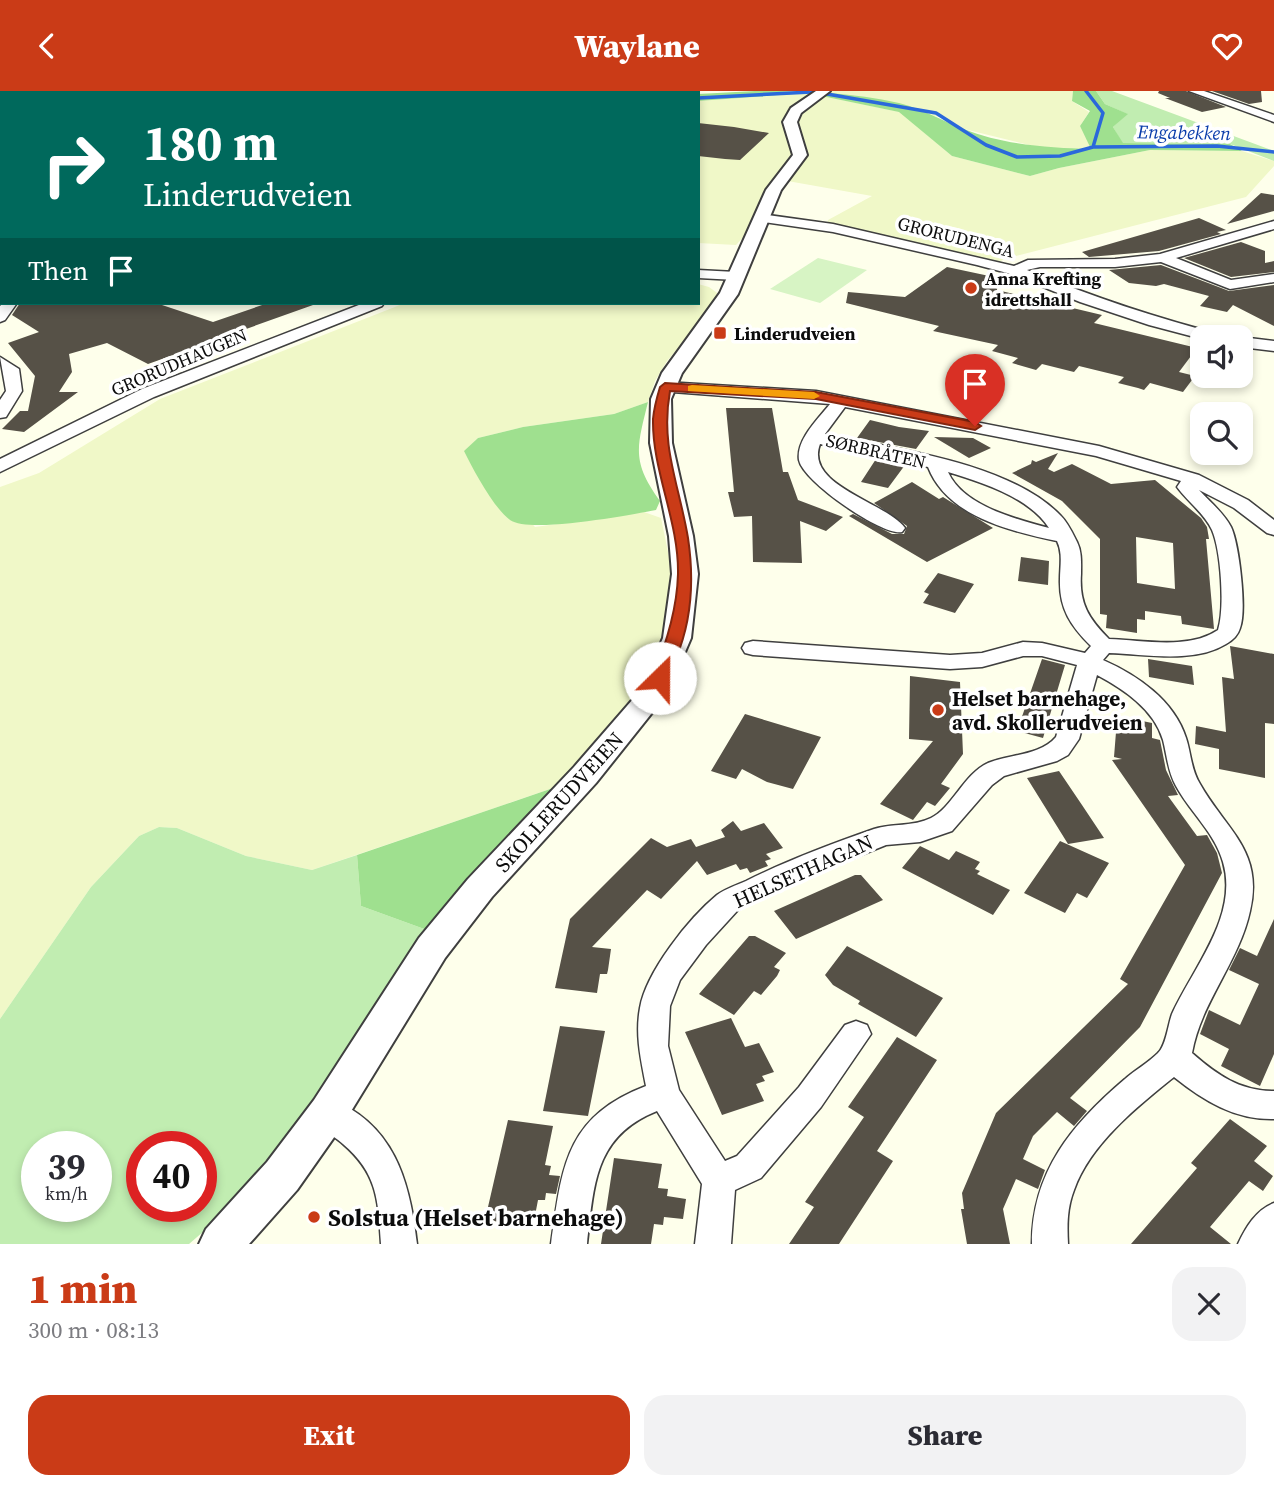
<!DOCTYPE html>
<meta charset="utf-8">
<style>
:root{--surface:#fff;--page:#f2f2f3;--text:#2b2b33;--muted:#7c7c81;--accent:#ca3b17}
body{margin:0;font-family:"Source Serif 4",serif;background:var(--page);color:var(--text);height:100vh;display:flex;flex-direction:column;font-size:26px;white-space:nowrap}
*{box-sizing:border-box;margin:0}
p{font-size:23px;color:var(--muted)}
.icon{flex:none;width:38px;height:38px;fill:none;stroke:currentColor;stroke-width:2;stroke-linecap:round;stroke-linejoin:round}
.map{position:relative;height:1153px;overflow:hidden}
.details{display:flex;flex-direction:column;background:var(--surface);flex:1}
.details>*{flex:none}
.hud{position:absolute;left:0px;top:0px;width:700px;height:214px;box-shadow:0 4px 10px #0003;background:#00695c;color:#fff;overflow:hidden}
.buttons{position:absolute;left:1190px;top:234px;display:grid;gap:14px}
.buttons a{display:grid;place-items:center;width:63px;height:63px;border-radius:14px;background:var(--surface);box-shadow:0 4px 10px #0003;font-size:35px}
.speed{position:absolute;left:21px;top:1040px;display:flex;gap:14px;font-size:35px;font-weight:700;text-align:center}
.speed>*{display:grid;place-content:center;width:91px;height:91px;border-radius:50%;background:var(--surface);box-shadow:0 4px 10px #0003;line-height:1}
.speed small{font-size:18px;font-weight:400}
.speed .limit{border:10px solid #d22;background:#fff;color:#111}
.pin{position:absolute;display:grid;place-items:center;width:60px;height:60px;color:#fff;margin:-72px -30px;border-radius:50% 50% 50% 0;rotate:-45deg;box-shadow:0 0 7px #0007}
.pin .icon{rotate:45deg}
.me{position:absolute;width:77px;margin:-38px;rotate:23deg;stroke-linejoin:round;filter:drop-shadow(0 0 5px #0008)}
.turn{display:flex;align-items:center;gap:24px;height:147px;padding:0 28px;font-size:32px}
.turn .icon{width:91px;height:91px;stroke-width:2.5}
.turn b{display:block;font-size:49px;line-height:60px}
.then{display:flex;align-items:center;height:66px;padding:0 28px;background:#0003;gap:14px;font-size:26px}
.round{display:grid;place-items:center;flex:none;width:74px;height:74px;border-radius:21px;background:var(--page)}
.overview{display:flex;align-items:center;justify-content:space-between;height:119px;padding:0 28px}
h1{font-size:42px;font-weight:800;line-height:52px;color:var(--accent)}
.button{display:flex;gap:14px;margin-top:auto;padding:14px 28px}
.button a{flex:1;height:80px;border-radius:21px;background:var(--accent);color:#fff;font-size:28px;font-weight:800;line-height:80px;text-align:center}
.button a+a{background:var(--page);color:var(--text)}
header{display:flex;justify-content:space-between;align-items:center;height:91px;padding:0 28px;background:var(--accent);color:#fff;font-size:32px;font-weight:800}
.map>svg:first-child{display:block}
.farmland{fill:#f0f8c8}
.green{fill:#c1edb1;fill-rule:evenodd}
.forest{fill:#9fe08f}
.pitch{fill:#d7f4c4}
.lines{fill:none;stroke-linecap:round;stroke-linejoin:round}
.stream{stroke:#2a68db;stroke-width:3.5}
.building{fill:#565147;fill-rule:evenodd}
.minor-casing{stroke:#3f3f3f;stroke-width:3}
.tertiary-casing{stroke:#3f3f3f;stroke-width:4}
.minor{fill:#fff;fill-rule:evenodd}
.tertiary{fill:#fff;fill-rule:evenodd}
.route{fill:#ca3b17;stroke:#83260f;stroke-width:2}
.slow{fill:#f59e0b}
.poi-dot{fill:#ca3b17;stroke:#fff;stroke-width:2.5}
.labels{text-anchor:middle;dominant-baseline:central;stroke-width:7;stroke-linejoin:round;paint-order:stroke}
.far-street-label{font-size:18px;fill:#0c0c0c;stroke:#fff}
.far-poi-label{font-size:18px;font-weight:bold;fill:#0c0c0c;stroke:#fff;text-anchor:start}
.far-water-label{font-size:19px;font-style:italic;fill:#093caa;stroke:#fff}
.poi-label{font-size:21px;font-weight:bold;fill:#0c0c0c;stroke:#fff;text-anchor:start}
.street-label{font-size:21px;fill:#0c0c0c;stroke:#fff}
.near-poi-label{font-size:24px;font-weight:bold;fill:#0c0c0c;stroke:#fff;text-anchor:start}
</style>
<header><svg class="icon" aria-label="back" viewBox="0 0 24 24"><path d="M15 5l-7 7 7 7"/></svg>Waylane<svg class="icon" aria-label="heart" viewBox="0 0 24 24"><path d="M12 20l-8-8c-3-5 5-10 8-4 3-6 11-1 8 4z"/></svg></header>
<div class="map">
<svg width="1274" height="1153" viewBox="0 0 1274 1153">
<rect width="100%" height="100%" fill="#feffeb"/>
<path class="farmland" d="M 816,0 L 1073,0 L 1072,10 L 1089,21 L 1080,35 L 1092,58 L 1041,57 L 964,38 L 944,27 Z
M 807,2 L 900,21 L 952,65 L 1030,85 L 1059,77 L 1150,59 L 1242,60 L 1274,70 L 1274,75 L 1246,106 L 1004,168 L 990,177 L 826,139 L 828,129 L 872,105 L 782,89 L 761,127 L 736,154 L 698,152 L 698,10 Z
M 698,193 L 709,196 L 720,204 L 714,215 L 667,270 L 655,290 L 648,311 L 614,323 L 523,336 L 478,347 L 465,360 L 535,436 L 644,421 L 661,427 L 674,490 L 667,542 L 645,587 L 612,635 L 556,696 L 312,779 L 246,765 L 177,737 L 159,736 L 139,745 L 91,796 L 0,928 L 0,396 L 39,382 L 160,308 L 405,212 L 698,212 Z"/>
<path class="green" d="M 1096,0 L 1112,0 L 1274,60 L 1274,70 L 1230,53 L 1122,52 L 1113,36 L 1127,23 L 1105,13 Z
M 159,736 L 177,737 L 246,765 L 312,779 L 357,764 L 361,815 L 427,839 L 292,1039 L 211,1134 L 189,1153 L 0,1153 L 0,928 L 91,796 L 139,745 ZM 37,1055 L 96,1055 L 96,1115 L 37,1115 ZM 142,1055 L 201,1055 L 201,1115 L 142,1115 Z"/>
<path class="forest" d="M 755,0 C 804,0 851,1 899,12 C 923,18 942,30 964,38 C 1003,54 1050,57 1091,58 L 1080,35 L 1090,20 L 1072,10 L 1073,0 L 1096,0 L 1105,13 L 1128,23 L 1113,36 L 1123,52 L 1230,53 L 1242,60 L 1150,59 L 1059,77 L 1030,85 L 952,65 L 899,21 L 807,2 L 698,10 L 698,3 Z
M 648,311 C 637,356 631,370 660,410 L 656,419 C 629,424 530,443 510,429 C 493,416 474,380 464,360 L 478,347 L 523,336 L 614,323 Z
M 556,696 L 427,839 L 361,815 L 357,764 Z"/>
<path class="pitch" d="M 818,167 L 867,179 L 820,212 L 770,198 Z"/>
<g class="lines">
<path class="stream" d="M 382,0 L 390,2
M 637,0 L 644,2
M 1086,0 L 1103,22 L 1093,56
M 492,2 L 504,0
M 827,3 L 936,22 L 986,54 L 1017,66 L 1060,65 L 1093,56 L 1217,55 L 1274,61
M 698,7 L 811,1"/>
</g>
<path class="building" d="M 1159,0 L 1186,0 L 1226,16 L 1202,21 L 1165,7 L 1170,7 L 1158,2 Z
M 1212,0 L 1261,0 L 1262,11 L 1249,13 Z
M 698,32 L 734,36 L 769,42 L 740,69 L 725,68 L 698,65 Z
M 1261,102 L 1274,104 L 1274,120 L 1227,133 Z
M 1199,127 L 1226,139 L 1217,141 L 1221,143 L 1159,160 L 1089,166 L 1082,161 Z
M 1241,151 L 1265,160 L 1265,172 L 1274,170 L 1274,181 L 1231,186 L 1184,167 Z
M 1161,174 L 1229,200 L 1274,194 L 1274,235 L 1233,214 L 1227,221 L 1200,215 L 1209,205 L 1164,193 L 1156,195 L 1129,192 L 1109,179 Z
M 947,176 L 994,186 L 991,189 L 998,190 L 997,199 L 1102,224 L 1094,232 L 1197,257 L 1179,281 L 1195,285 L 1183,301 L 1150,292 L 1144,299 L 1138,297 L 1118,292 L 1124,286 L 1079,275 L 1074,281 L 1042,273 L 1036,279 L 1012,272 L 1018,267 L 992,260 L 998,254 L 933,240 L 939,235 L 846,212 L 848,201 L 905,206 Z
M 20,212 L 156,212 L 213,231 L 268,212 L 313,212 L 313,214 L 148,273 L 107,252 L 69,263 L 72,281 L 59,301 L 78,301 L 24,341 L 2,338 L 20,320 L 28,320 L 35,285 L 8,252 L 39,241 L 12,224 Z
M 726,317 L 772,317 L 783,381 L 788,381 L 798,409 L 843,426 L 826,440 L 800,430 L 802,472 L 753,471 L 752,425 L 734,426 L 728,401 L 734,401 Z
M 870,329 L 899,336 L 929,340 L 916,358 L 857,347 Z
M 934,346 L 973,347 L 991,357 L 969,367 Z
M 1058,362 L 1048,378 L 1054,381 L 1072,373 L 1111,393 L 1155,389 L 1201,427 L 1207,436 L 1209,448 L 1206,448 L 1214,538 L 1182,533 L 1181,525 L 1145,520 L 1145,529 L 1137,528 L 1137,542 L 1106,537 L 1107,524 L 1100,523 L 1100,448 L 1062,410 L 1012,382 L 1031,373 L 1032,369 L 1036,371 ZM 1136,446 L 1173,452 L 1175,498 L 1137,492 Z
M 876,368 L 905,374 L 888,397 L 861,391 Z
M 912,391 L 939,408 L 943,406 L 993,437 L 927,471 L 849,425 L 853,423 L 892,443 L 904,443 L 907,435 L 874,412 Z
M 1021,466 L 1049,470 L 1048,494 L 1018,490 Z
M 938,482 L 974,493 L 955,522 L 923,512 L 929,503 L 924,501 Z
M 1230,555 L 1274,563 L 1274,633 L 1265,632 L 1265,687 L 1219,678 L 1219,658 L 1195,653 L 1196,635 L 1226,641 L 1222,586 L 1234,588 Z
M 1042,568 L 1065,574 L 1043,647 L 1017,640 Z
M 1148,568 L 1192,575 L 1194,594 L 1149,586 Z
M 910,585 L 960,591 L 963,663 L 941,693 L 950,697 L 935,715 L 927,711 L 913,729 L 880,713 L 933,650 L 909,648 Z
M 745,623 L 821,646 L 793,698 L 767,691 L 742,678 L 736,688 L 711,680 Z
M 1123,626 L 1152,632 L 1152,647 L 1160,649 L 1166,679 L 1178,704 L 1168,705 L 1197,745 L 1207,744 L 1217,762 L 1222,782 L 1140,936 L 1070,1007 L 1087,1020 L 1074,1035 L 1057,1021 L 1033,1045 L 1023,1068 L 1045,1079 L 1038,1098 L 1016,1088 L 1003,1118 L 1010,1153 L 967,1153 L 961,1118 L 964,1118 L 962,1102 L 996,1022 L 1128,893 L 1120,888 L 1185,774 L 1112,669 L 1122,668 L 1114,666 L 1116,641 L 1121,642 Z
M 1059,680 L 1082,714 L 1104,747 L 1068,753 L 1027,687 Z
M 733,730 L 741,740 L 764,732 L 783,757 L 766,763 L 771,768 L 765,770 L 768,775 L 750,782 L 747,777 L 740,779 L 736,773 L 707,784 L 697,770 L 661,808 L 647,799 L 592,856 L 611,858 L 608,879 L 607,883 L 600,883 L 597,902 L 555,897 L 570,828 L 651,747 L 667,756 L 691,748 L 696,756 L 725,746 L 721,739 Z
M 1060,750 L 1109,772 L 1087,807 L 1077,802 L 1065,822 L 1024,802 Z
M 920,755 L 949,769 L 956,760 L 980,771 L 975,778 L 980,780 L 977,783 L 1010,799 L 993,824 L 902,777 Z
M 855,784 L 861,784 L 883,809 L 796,848 L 774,820 Z
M 1274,828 L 1274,963 L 1260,995 L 1221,975 L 1229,958 L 1200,943 L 1209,919 L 1240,934 L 1259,893 L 1229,879 L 1240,857 L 1257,865 Z
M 749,845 L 755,845 L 786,862 L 774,876 L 780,879 L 777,885 L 761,904 L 754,900 L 734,924 L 699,903 Z
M 847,855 L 943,907 L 916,946 L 858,913 L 860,910 L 833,894 L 825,884 Z
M 731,927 L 745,956 L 759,952 L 774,981 L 762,985 L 765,990 L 756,993 L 764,1010 L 722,1024 L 685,941 Z
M 560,935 L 605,940 L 588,1025 L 543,1020 Z
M 897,946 L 937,969 L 877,1060 L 893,1070 L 839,1153 L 789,1153 L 814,1116 L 805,1111 L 864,1026 L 848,1016 Z
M 1230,1028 L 1267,1055 L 1254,1070 L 1273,1085 L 1263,1100 L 1249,1090 L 1210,1136 L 1231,1153 L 1131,1153 L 1197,1077 L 1191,1072 Z
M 508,1029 L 553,1035 L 545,1074 L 551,1075 L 549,1084 L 560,1085 L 556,1103 L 546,1102 L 545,1109 L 538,1109 L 533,1135 L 485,1129 Z
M 614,1067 L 662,1073 L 658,1097 L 668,1098 L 667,1105 L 686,1108 L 683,1128 L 664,1126 L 663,1134 L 654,1133 L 651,1153 L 601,1153 Z"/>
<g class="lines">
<defs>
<path id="minor" d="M 1189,0 L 1204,0 L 1274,24 L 1274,31 Z
M 761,123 L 833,133 L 1014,175 L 1028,169 L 1115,168 L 1160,163 L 1274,130 L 1274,138 L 1176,167 L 1231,189 L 1274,183 L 1274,191 L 1230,198 L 1161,171 L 1115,176 L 1040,176 L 1027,179 C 1091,205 1155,227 1223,244 L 1225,247 L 1202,248 L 1149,234 L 1080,211 L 1011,183 L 977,174 L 833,141 L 756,130 L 754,127 Z
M 698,179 L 736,181 L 743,185 L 736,189 L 698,187 Z
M 3,212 L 17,212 L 5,229 L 0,231 L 0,215 Z
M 364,212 L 384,212 L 382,215 L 154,306 L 0,381 L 0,368 L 142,298 Z
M 1241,246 L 1274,250 L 1274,260 L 1241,256 Z
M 0,266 L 19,278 L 22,300 L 6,326 L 0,327 L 0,309 L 6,300 Z
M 665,291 L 816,300 L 1099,355 L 1199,384 L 1248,409 L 1274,429 L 1274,444 L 1267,442 L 1234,417 L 1199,399 C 1209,410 1224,422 1231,436 C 1239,453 1247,519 1240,537 C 1238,544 1233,549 1226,553 C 1194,573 1144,563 1109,562 L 1103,569 C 1137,584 1174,609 1186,647 C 1191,662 1191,679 1200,693 C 1226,739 1264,760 1250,820 C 1239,871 1201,911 1192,962 C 1217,984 1240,1000 1274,1000 L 1274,1028 C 1235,1029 1204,1010 1174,986 C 1138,1015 1090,1053 1074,1099 C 1067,1117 1067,1134 1068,1153 L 1032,1153 C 1032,1081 1072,1033 1125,988 C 1135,979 1148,972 1158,962 C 1166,955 1168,934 1172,923 C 1193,877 1239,825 1223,771 C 1215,742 1190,721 1176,695 C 1168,681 1167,665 1163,649 C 1154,618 1123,598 1097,584 L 1079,648 L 1068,664 L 1057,670 L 1004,685 L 992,694 L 952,740 L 920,751 L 886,754 L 782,796 L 738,819 L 706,854 L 680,889 L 670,915 L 668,955 L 679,999 L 725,1070 L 737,1065 L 799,996 L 845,934 L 856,930 L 867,934 L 871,943 L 821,1016 L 761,1087 L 735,1099 L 731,1153 L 695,1153 L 702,1093 L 657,1020 C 594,1045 594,1094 587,1153 L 551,1153 C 562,1076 565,1026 646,995 C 641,969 635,944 640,917 C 646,881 689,827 717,804 C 725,798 737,794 746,790 C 786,770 831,753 874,738 C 892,732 913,736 931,727 C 952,717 964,683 988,672 C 1009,663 1040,665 1056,646 L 1077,574 L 1042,565 L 1023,565 L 982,576 L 950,578 L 753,564 L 745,562 L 742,557 L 745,552 L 753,550 L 950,564 L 982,562 L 1023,551 L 1042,552 L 1085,562 L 1091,555 C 1071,535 1059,518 1060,488 C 1060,475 1063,462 1057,450 C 1009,440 947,425 928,376 L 820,353 C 804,395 886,411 905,437 L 902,441 C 884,446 803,391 799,369 C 796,349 818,328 830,313 L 659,300 L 657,296 L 659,292 ZM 845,316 L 1096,365 L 1181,390 L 1177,396 C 1187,410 1205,423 1212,439 C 1221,460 1225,517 1218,539 C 1189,559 1143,549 1109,548 C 1089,528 1079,513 1081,483 C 1081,472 1082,461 1077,451 C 1073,443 1068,432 1061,425 C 1011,372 893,357 825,343 ZM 948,381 C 981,391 1029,406 1049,437 C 1016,428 963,415 948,381 Z
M 328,1007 C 394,1032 410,1090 417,1153 L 381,1153 C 378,1109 378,1083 343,1053 C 331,1043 318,1036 312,1022 L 317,1012 Z
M 1274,1112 L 1274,1153 L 1238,1153 C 1246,1136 1256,1119 1274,1112 Z"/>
<path id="tertiary" d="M 816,0 L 830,0 L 801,22 L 797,31 L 807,64 L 781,99 L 738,203 L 682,282 L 671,308 L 672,352 L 693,445 L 698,483 L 691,547 L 667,603 L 596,692 L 492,806 L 445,867 L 342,1035 L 297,1099 L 249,1153 L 199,1153 L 206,1138 L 267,1071 L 314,1009 L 419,847 L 468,788 L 574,676 L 640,600 L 663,547 L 672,483 L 669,445 L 650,352 L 651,308 L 662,282 L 720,202 L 766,99 L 793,64 L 783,31 L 791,17 Z"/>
</defs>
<use href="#minor" class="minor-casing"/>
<use href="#tertiary" class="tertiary-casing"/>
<use href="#minor" class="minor"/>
<use href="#tertiary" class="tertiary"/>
</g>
<path class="route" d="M 665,292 L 816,301 L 975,331 L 981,335 L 975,339 L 816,308 L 670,300 C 660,355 679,393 688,447 C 694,487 692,529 676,567 C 672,576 670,590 660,592 L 652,587 C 666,554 677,520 678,483 C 679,430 652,380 653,328 C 654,317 657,306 660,296 Z"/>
<path class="slow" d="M 692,294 L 814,301 L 820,305 L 814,308 L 688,300 L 688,295 Z"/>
<g class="poi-dot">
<circle cx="971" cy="197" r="7"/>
<rect x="713" y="235" width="14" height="14" rx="3.5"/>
<circle cx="938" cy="619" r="7"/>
<circle cx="314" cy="1126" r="7"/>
</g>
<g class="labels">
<g class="far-street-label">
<text transform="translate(956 146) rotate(14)">GRORUDENGA</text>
<text transform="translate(179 271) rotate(-23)">GRORUDHAUGEN</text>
<text transform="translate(876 360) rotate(13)">SØRBRÅTEN</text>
</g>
<g class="far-poi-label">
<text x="985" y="187">Anna Krefting<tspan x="985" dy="21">idrettshall</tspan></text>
<text x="734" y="242">Linderudveien</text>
</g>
<g class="far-water-label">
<text transform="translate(1184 41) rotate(1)">Engabekken</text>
</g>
<g class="poi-label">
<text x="952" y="607">Helset barnehage,<tspan x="952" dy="24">avd. Skollerudveien</tspan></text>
</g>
<g class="street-label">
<text transform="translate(559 711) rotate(-48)">SKOLLERUDVEIEN</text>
<text transform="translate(803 780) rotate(-24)">HELSETHAGAN</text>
</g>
<g class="near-poi-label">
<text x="328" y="1126">Solstua (Helset barnehage)</text>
</g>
</g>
</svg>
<div class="buttons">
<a><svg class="icon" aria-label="sound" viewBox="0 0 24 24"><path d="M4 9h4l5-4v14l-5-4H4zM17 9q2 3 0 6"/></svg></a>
<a><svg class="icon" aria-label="search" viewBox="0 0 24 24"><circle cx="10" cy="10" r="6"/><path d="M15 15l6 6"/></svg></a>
</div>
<div class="speed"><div>39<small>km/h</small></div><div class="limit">40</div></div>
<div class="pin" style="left:975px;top:335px;background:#d93025"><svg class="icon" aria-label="arrive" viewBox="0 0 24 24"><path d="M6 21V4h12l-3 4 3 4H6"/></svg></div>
<svg class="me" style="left:660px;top:587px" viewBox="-20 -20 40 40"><circle r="19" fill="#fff"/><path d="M0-13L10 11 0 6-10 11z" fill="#ca3b17"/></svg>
<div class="hud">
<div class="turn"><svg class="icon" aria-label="right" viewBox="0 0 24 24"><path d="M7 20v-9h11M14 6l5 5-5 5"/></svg><div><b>180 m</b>Linderudveien</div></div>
<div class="then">Then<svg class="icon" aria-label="arrive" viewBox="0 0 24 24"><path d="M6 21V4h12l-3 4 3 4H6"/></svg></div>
</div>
</div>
<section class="details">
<div class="overview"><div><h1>1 min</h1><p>300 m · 08:13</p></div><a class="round"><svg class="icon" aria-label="close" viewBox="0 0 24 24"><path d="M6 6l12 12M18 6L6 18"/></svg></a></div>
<div class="button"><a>Exit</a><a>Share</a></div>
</section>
